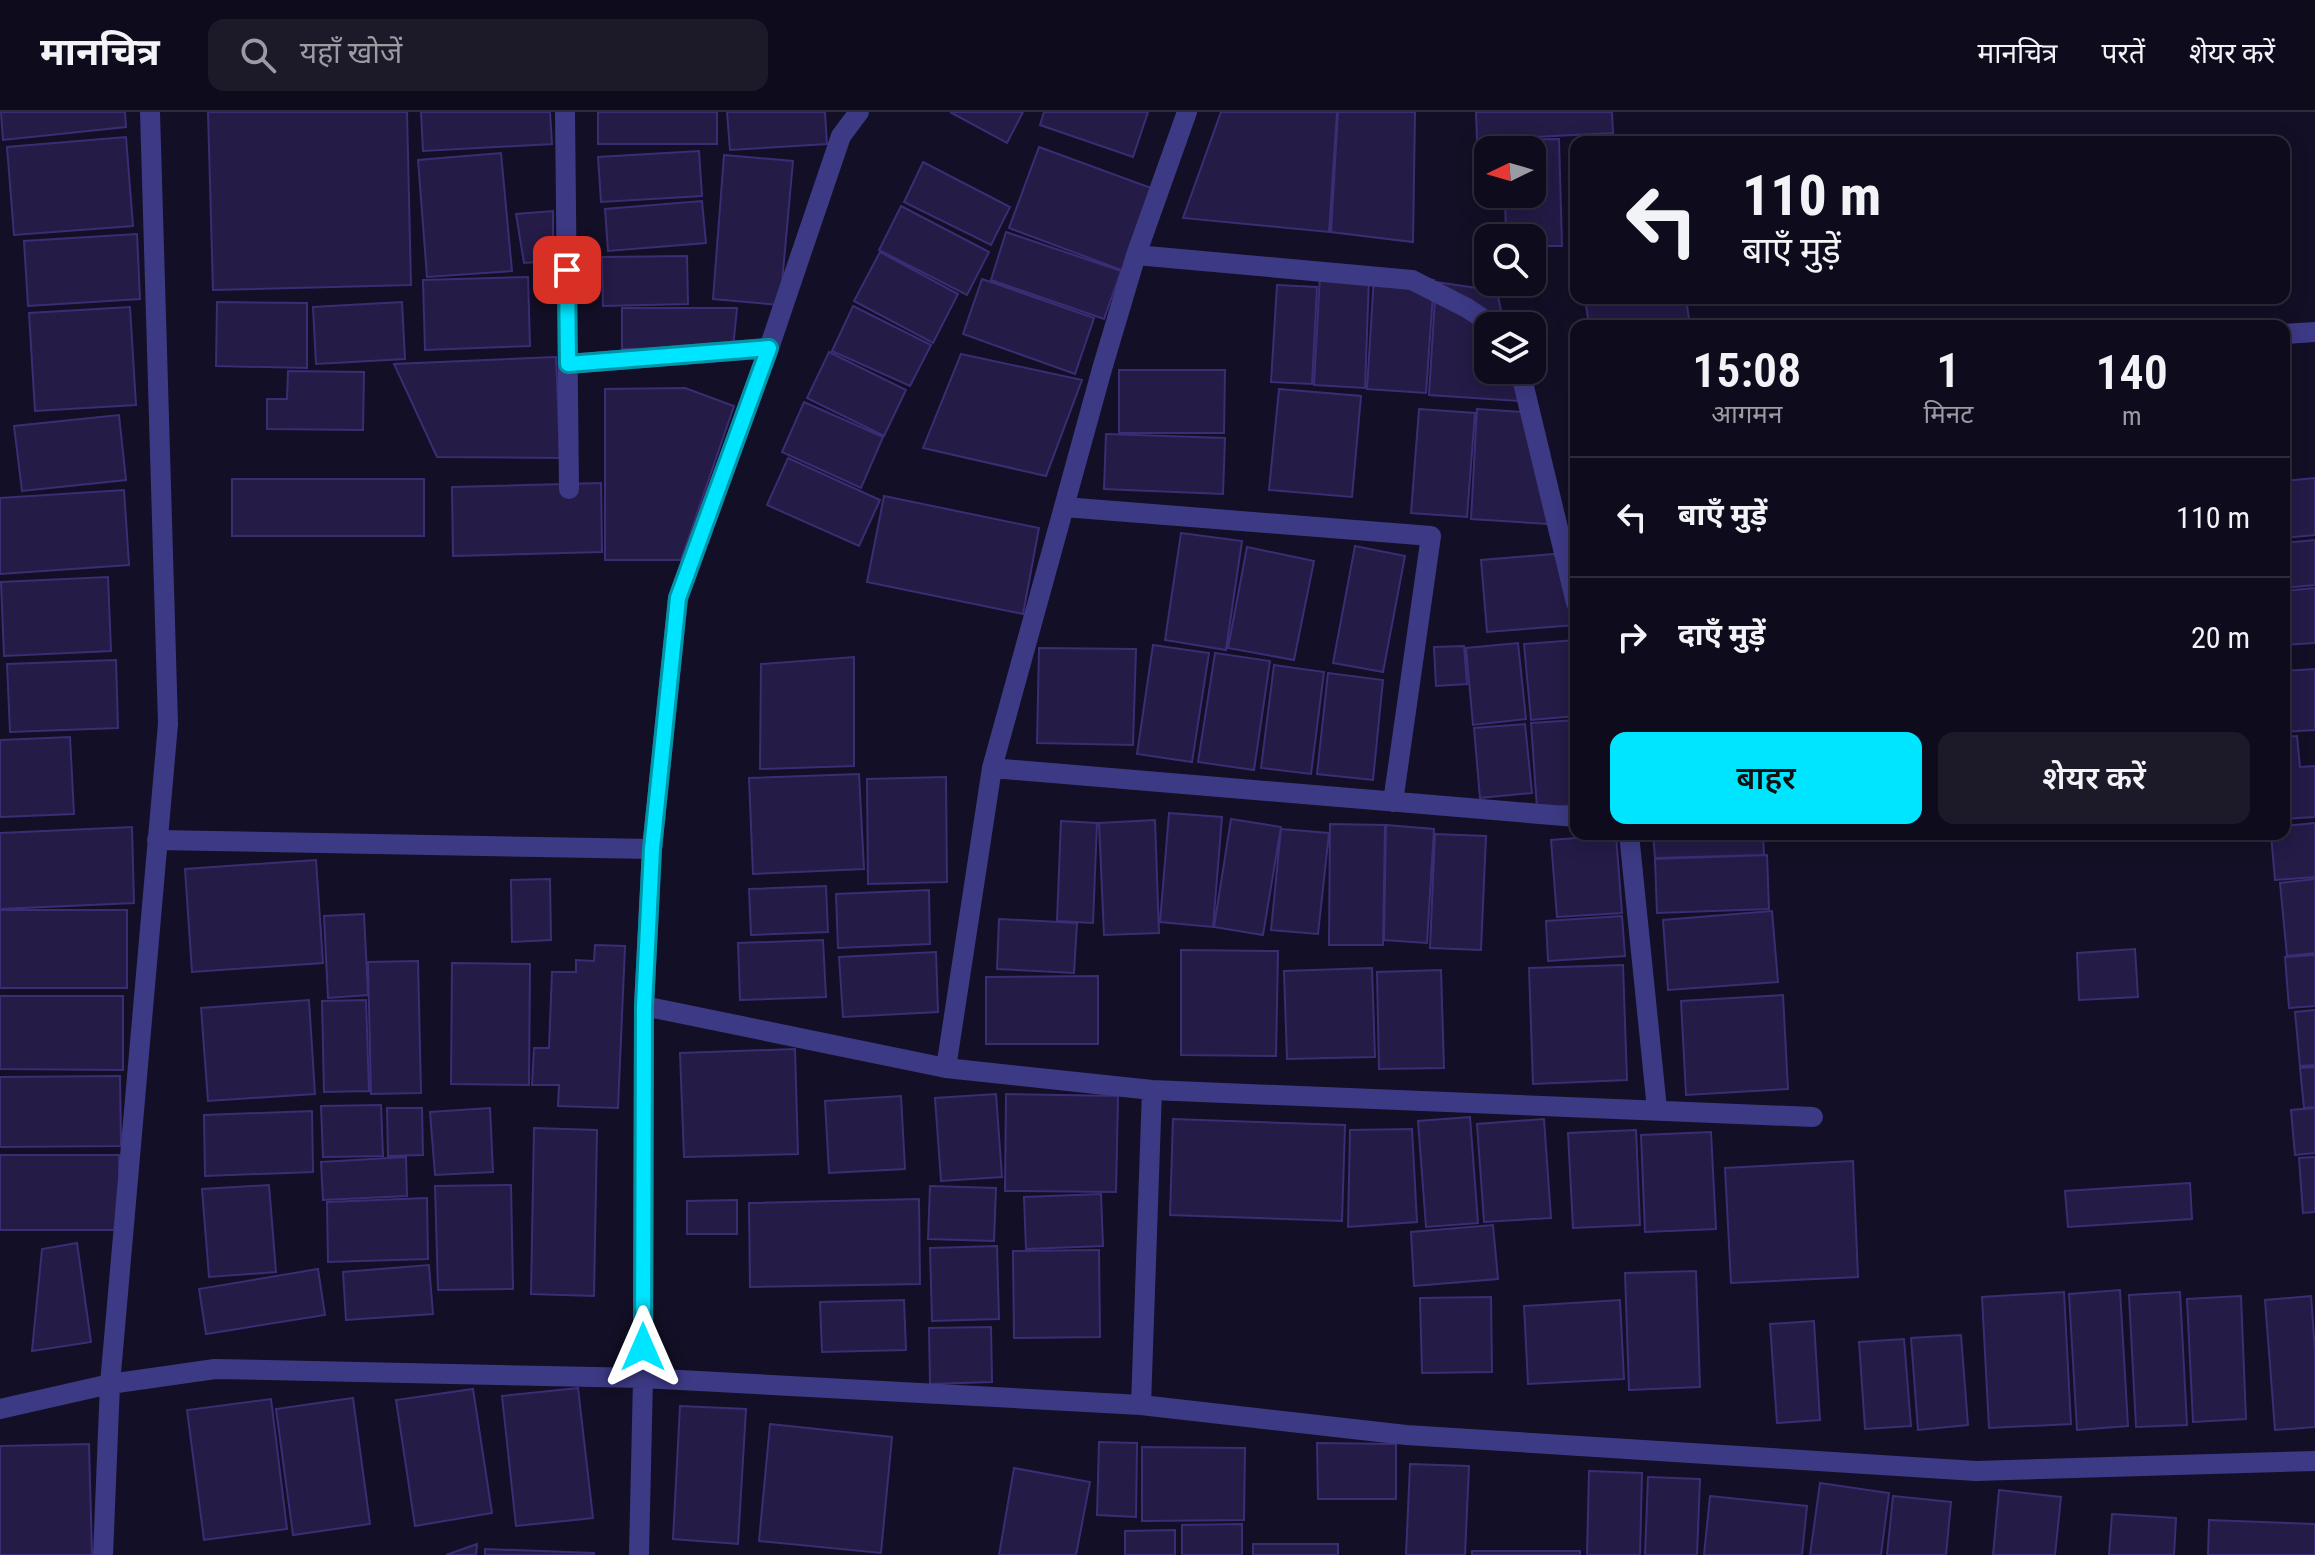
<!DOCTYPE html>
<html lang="hi">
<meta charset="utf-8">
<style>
:root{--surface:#0e0b1c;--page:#1c1929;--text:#f1f3f6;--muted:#9b9ba3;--line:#2e2b3b;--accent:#00e5ff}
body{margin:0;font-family:"Roboto Condensed","Noto Sans Devanagari",sans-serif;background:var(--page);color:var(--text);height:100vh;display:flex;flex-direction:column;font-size:30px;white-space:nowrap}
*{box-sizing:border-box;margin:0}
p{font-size:26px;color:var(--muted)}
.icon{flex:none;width:44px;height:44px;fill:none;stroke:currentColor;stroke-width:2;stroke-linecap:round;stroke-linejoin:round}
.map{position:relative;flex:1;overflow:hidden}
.details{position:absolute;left:1570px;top:208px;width:720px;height:520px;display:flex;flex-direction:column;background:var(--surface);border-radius:16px;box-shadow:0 4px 20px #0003,0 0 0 2px var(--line)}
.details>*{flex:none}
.hud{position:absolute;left:1570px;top:24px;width:720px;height:168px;border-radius:16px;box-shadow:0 4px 20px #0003,0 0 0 2px var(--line);background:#0e0b1c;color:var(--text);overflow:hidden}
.needle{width:52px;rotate:265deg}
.fabs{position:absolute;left:1474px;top:24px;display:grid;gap:16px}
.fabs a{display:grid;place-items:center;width:72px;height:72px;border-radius:16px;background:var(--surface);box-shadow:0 4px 20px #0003,0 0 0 2px var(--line);font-size:40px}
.pin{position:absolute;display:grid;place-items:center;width:68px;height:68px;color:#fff;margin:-34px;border-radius:16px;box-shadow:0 4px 12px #0006}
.me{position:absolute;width:88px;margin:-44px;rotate:0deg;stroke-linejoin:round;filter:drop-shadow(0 0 6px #0008)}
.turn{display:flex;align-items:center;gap:28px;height:168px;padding:0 40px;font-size:36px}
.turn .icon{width:104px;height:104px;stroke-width:2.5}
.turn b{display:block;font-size:56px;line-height:68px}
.eta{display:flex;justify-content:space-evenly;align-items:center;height:136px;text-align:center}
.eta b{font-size:48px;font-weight:600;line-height:56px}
.cta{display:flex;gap:16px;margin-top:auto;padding:16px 40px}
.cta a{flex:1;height:92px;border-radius:16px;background:var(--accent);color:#111;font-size:32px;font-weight:600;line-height:92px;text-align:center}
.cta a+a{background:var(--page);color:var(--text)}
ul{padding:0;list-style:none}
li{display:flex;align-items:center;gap:24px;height:120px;padding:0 40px;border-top:2px solid var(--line)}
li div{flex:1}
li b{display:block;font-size:30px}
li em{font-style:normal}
header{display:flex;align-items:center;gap:48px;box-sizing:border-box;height:112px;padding:0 40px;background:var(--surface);border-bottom:2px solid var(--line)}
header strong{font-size:38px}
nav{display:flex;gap:44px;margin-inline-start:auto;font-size:28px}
.search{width:560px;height:72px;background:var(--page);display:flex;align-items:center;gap:20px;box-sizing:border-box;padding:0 28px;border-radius:16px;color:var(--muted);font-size:30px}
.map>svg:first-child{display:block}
.building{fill:#241b47;stroke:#3b2d73;stroke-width:2}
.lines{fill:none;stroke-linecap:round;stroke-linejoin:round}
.minor{stroke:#3d3a85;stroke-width:20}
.route-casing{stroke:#0095a6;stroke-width:20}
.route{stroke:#00e5ff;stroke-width:14}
</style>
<header>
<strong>मानचित्र</strong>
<div class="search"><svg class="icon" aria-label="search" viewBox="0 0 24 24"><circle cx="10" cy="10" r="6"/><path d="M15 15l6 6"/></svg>यहाँ खोजें</div>
<nav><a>मानचित्र</a><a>परतें</a><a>शेयर करें</a></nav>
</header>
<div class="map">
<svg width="2315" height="1443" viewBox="0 0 2315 1443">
<rect width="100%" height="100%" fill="#130f26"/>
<path class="building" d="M 1,0 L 125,0 L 126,15 L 3,28 Z
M 208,0 L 407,0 L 411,173 L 213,178 Z
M 421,0 L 550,0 L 552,32 L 423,39 Z
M 598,0 L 717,0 L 717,32 L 598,32 Z
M 727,0 L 825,0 L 827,32 L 730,38 Z
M 950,0 L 1023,0 L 1007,31 Z
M 1044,0 L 1148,0 L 1133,45 L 1040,13 Z
M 1221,0 L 1337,0 L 1329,120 L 1183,106 Z
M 1338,0 L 1415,0 L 1413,130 L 1331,120 Z
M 1476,0 L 1612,0 L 1613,21 L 1477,28 Z
M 126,25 L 133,114 L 14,123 L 7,35 Z
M 1559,27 L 1562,134 L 1532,134 L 1532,126 L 1506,126 L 1505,82 L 1532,82 L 1532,38 L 1504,38 L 1503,28 Z
M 1039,35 L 1154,77 L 1124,159 L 1009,116 Z
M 699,39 L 702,84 L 601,90 L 598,45 Z
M 501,41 L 512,159 L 427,165 L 418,48 Z
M 724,43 L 793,49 L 780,193 L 713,187 Z
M 923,50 L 1010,95 L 991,133 L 904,90 Z
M 702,89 L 706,131 L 608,139 L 605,97 Z
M 901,94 L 989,140 L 967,183 L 879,138 Z
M 553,99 L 553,149 L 524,151 L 516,102 Z
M 1006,120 L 1121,159 L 1104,207 L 991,168 Z
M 137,122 L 140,187 L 28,194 L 24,129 Z
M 880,140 L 958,182 L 933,231 L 854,189 Z
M 687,144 L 688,192 L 603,194 L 602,145 Z
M 1320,163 L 1369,165 L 1365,276 L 1314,273 Z
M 1374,164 L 1434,168 L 1426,281 L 1367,277 Z
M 528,165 L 530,234 L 425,238 L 423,168 Z
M 982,167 L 1094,206 L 1075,262 L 963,222 Z
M 1436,170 L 1497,179 L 1504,214 L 1488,214 L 1488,258 L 1513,258 L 1519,289 L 1429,283 Z
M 1277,173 L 1317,175 L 1312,272 L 1271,270 Z
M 1585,186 L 1686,186 L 1690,214 L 1589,214 Z
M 217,190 L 307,191 L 307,256 L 216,254 Z
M 402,190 L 405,247 L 316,252 L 313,195 Z
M 853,194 L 931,233 L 910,274 L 832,239 Z
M 130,195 L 136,293 L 35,299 L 29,201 Z
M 622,196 L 737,196 L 733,236 L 622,237 Z
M 829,240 L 906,278 L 884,324 L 807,286 Z
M 961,242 L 1082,268 L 1046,364 L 923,336 Z
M 556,245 L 560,346 L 437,345 L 394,252 Z
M 1119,258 L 1225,258 L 1224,321 L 1119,321 Z
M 288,259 L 364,260 L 363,318 L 267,317 L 267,287 L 287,287 Z
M 685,276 L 734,294 L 681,448 L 605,448 L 605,277 Z
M 1279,277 L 1361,284 L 1352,385 L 1269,378 Z
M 804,290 L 883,325 L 861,376 L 782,340 Z
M 1419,297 L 1475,301 L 1467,405 L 1411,401 Z
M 1477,297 L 1539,301 L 1563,413 L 1471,407 Z
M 119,303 L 126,368 L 22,379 L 14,314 Z
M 1106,322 L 1225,326 L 1223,382 L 1104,377 Z
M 788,346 L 880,388 L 859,434 L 767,393 Z
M 2315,366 L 2315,423 L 2284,426 L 2284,369 Z
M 232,367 L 424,367 L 424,424 L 232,424 Z
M 601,371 L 602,440 L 453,444 L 452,375 Z
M 124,378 L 129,453 L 0,462 L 0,386 Z
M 884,384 L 1039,416 L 1023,502 L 867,470 Z
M 1181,421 L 1242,429 L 1226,538 L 1165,528 Z
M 2315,428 L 2315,473 L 2284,476 L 2284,431 Z
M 1355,434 L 1405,444 L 1383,560 L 1333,551 Z
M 1247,435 L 1314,449 L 1294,548 L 1228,536 Z
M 1576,440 L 1576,513 L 1487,520 L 1481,448 Z
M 108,465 L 111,539 L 4,544 L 1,470 Z
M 2315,476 L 2315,531 L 2284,533 L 2284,479 Z
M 1576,528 L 1576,604 L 1531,608 L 1524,532 Z
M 1518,531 L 1526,607 L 1473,613 L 1466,536 Z
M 1153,533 L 1209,541 L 1192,650 L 1137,642 Z
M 1464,534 L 1467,572 L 1436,574 L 1434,535 Z
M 1039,536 L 1136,537 L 1133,633 L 1037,631 Z
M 1215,541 L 1270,549 L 1254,658 L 1198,650 Z
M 854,545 L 854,654 L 760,657 L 761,552 Z
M 116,548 L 118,616 L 10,620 L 7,552 Z
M 1274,553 L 1324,560 L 1311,662 L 1261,656 Z
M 2315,557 L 2315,618 L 2284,620 L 2284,559 Z
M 1328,561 L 1383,568 L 1373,668 L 1317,662 Z
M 1576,608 L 1576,693 L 1537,696 L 1531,611 Z
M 1525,612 L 1532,681 L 1480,686 L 1474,616 Z
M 2297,624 L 2300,655 L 2315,654 L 2315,705 L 2284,707 L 2284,625 Z
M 70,625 L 74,702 L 0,705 L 0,628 Z
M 859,662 L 864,757 L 753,762 L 749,666 Z
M 946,665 L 947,770 L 868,772 L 867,667 Z
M 1169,701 L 1222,705 L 1213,815 L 1160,810 Z
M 1231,707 L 1281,715 L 1263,823 L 1214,815 Z
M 1155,708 L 1159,821 L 1104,823 L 1099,711 Z
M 1061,709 L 1097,711 L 1093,811 L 1057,809 Z
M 2315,711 L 2315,765 L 2275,768 L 2271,722 L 2284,722 L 2284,714 Z
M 1330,712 L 1385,713 L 1383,833 L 1329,833 Z
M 1386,713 L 1434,717 L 1427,831 L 1384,828 Z
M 132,715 L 134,791 L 0,797 L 0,721 Z
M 1281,717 L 1329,721 L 1318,822 L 1271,818 Z
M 1435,722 L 1486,724 L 1481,838 L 1430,836 Z
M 1653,722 L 1763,722 L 1764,743 L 1655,746 Z
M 1616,723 L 1622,801 L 1557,805 L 1551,728 Z
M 1767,743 L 1769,797 L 1657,801 L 1655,747 Z
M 316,748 L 323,851 L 192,860 L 185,757 Z
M 550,767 L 551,828 L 512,830 L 511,768 Z
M 2315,767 L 2315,841 L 2287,844 L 2280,771 Z
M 826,774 L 828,820 L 751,823 L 749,777 Z
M 929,778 L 930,832 L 838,836 L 836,782 Z
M 0,798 L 127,798 L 127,876 L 0,876 Z
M 1772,799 L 1778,870 L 1668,878 L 1663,808 Z
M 364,802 L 368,883 L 328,886 L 324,804 Z
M 1622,804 L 1625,844 L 1548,849 L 1546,809 Z
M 999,807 L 1077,811 L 1074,861 L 997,857 Z
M 823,828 L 826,885 L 740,888 L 738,831 Z
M 595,833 L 625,834 L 618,996 L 558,994 L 559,973 L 532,973 L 534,936 L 549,936 L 552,860 L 576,860 L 576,848 L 594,849 Z
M 2135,837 L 2138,885 L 2079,888 L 2077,841 Z
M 1181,838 L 1278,839 L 1276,944 L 1181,943 Z
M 936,840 L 938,900 L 843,905 L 839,845 Z
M 2315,843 L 2315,894 L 2289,896 L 2285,845 Z
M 418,849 L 421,981 L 371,982 L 368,850 Z
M 452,851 L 530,852 L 529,973 L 451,972 Z
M 1623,853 L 1627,968 L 1533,972 L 1529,856 Z
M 1372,856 L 1375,945 L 1287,947 L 1284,859 Z
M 1441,858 L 1444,956 L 1379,957 L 1377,860 Z
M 1098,864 L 1098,932 L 986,932 L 986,865 Z
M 1783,883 L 1788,977 L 1686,983 L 1681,889 Z
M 0,884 L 123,884 L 123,958 L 0,957 Z
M 309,888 L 315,982 L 208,989 L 201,896 Z
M 366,888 L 369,979 L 324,980 L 322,889 Z
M 2315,898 L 2315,953 L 2300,954 L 2295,900 Z
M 795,937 L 798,1042 L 684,1045 L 680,941 Z
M 2315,955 L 2315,995 L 2304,996 L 2300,956 Z
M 120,964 L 121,1034 L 0,1035 L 0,965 Z
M 996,982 L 1002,1065 L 941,1069 L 935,986 Z
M 1006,982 L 1118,984 L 1116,1080 L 1005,1079 Z
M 901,984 L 905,1057 L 829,1061 L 825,989 Z
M 381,993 L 383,1044 L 323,1045 L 321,994 Z
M 387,996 L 422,996 L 423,1043 L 388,1044 Z
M 490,996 L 493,1060 L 435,1063 L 430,1000 Z
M 2315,996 L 2315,1041 L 2295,1043 L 2291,998 Z
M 312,999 L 313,1060 L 205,1064 L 204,1003 Z
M 1470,1005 L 1478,1111 L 1426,1115 L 1418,1009 Z
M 1173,1007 L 1345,1013 L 1342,1109 L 1170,1103 Z
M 1544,1007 L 1551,1106 L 1484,1110 L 1477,1012 Z
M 534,1016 L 597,1018 L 594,1184 L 531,1182 Z
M 1412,1017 L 1417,1110 L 1348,1115 L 1350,1018 Z
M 1636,1018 L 1640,1113 L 1573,1116 L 1568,1021 Z
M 1711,1020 L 1716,1117 L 1645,1120 L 1641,1023 Z
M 0,1043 L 119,1043 L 119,1118 L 0,1118 Z
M 406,1045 L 407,1084 L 323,1088 L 321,1050 Z
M 2315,1045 L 2315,1100 L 2303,1101 L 2299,1046 Z
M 1853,1049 L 1858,1165 L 1731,1171 L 1725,1056 Z
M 2190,1071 L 2192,1107 L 2068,1115 L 2065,1079 Z
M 269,1073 L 276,1160 L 209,1165 L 202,1077 Z
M 511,1073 L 513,1177 L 438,1178 L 435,1074 Z
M 930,1074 L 996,1076 L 994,1129 L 928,1127 Z
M 1101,1082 L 1103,1134 L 1026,1137 L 1024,1085 Z
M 427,1086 L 428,1147 L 328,1150 L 327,1090 Z
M 919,1087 L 920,1172 L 750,1175 L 749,1091 Z
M 737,1088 L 737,1122 L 687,1122 L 687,1089 Z
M 1493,1113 L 1498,1167 L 1414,1174 L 1411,1120 Z
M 77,1131 L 91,1230 L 32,1239 L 42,1137 Z
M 997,1134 L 999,1207 L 932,1209 L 930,1136 Z
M 1099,1138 L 1100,1225 L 1014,1226 L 1013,1139 Z
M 429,1153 L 433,1202 L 346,1208 L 343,1160 Z
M 318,1157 L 325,1203 L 206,1222 L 199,1177 Z
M 1696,1159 L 1700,1275 L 1629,1278 L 1625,1161 Z
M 2120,1178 L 2128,1314 L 2077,1318 L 2069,1182 Z
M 2064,1180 L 2071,1312 L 1989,1316 L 1982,1185 Z
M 2180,1180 L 2187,1313 L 2136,1315 L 2129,1183 Z
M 2241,1184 L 2246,1307 L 2193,1310 L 2187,1187 Z
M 2311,1184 L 2315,1239 L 2315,1315 L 2275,1318 L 2265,1188 Z
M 1491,1185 L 1492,1260 L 1422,1261 L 1420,1186 Z
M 904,1188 L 906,1238 L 822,1240 L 820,1190 Z
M 1620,1188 L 1624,1267 L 1528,1272 L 1524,1194 Z
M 1814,1209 L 1820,1308 L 1777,1311 L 1770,1212 Z
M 991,1215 L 992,1270 L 930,1272 L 929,1216 Z
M 1961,1223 L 1968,1313 L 1918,1318 L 1911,1226 Z
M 1904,1227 L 1911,1314 L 1865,1317 L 1859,1230 Z
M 578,1276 L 593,1406 L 516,1414 L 502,1284 Z
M 473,1277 L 492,1401 L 415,1414 L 396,1288 Z
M 353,1286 L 370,1412 L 293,1423 L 276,1297 Z
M 271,1287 L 287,1417 L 204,1428 L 187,1298 Z
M 680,1294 L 746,1297 L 738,1432 L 673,1427 Z
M 770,1312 L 892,1325 L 881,1441 L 759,1429 Z
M 1099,1330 L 1137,1331 L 1136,1405 L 1097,1403 Z
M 1317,1331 L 1396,1332 L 1396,1387 L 1318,1387 Z
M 89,1332 L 92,1443 L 0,1443 L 0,1334 Z
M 1142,1335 L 1245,1336 L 1244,1408 L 1142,1409 Z
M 1410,1352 L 1469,1354 L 1465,1443 L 1406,1443 Z
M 1014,1356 L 1090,1370 L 1076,1443 L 999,1443 Z
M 1589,1359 L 1642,1361 L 1640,1443 L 1587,1443 Z
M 1648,1365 L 1700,1367 L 1697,1443 L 1645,1443 Z
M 1820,1371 L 1889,1381 L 1881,1443 L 1810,1443 Z
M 1999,1378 L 2061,1385 L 2055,1443 L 1993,1443 Z
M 1710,1384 L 1807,1394 L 1802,1443 L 1704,1443 Z
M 1893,1384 L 1951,1390 L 1946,1443 L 1887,1443 Z
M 2112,1402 L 2176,1406 L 2174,1443 L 2109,1443 Z
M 2209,1408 L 2315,1412 L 2315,1443 L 2208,1443 Z
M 1242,1412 L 1242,1443 L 1182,1443 L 1182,1413 Z
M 1175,1418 L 1175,1443 L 1125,1443 L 1125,1419 Z
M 477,1432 L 476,1443 L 446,1443 Z
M 1253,1432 L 1338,1432 L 1338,1443 L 1253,1443 Z
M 485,1437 L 594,1441 L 594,1443 L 485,1443 Z
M 1472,1439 L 1580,1439 L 1580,1443 L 1472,1443 Z"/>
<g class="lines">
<path class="minor" d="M 565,0 L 569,377
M 1136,143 L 1187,0
M 2284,222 L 2315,220
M 568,252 L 769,236
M 1520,258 L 1576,491
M 1064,395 L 1431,424 L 1393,690
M 992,656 L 1102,257 L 1136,143 L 1412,168 L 1467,196 L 1494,214
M 1576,705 L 992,656 L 946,956 L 1152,978 L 1813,1005
M 1629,722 L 1657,997
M 157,728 L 652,737
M 644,894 L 946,956
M 1141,1293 L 1152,978
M 0,1297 L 110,1272 L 215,1257 L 643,1266 L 1141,1293 L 1406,1323 L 1976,1359 L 2315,1349
M 103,1443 L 110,1272 L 168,612 L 150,0
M 639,1443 L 643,1266 L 644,894 L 652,737 L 678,486 L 769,236 L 841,24 L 859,0"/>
</g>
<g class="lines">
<defs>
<path id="route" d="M 567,158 L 568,252 L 769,236 L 678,486 L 652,737 L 644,894 L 643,1235"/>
</defs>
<use href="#route" class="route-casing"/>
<use href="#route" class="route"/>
</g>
</svg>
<div class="fabs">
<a><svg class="needle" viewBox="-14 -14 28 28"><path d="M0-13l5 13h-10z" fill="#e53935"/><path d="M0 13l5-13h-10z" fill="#9b9ba3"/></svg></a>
<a><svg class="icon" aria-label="search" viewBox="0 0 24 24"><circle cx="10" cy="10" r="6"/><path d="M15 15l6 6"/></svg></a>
<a><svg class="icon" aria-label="layers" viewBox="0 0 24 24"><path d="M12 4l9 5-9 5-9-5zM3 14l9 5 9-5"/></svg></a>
</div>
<div class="pin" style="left:567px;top:158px;background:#d93025"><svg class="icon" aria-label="arrive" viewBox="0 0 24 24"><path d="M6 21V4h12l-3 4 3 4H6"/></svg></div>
<svg class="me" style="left:643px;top:1235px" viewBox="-20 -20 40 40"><path d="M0-17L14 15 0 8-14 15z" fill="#00e5ff" stroke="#fff" stroke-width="4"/></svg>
<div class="hud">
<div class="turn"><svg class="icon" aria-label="left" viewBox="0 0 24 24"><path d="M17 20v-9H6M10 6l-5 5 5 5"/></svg><div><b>110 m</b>बाएँ मुड़ें</div></div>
</div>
<section class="details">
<div class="eta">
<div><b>15:08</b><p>आगमन</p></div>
<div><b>1</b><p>मिनट</p></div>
<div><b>140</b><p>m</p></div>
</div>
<ul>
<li><svg class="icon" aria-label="left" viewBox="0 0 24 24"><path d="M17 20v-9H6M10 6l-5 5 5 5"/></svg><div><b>बाएँ मुड़ें</b></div><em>110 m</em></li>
<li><svg class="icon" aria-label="right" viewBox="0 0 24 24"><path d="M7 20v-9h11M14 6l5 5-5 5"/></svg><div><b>दाएँ मुड़ें</b></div><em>20 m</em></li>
</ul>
<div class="cta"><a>बाहर</a><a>शेयर करें</a></div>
</section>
</div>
